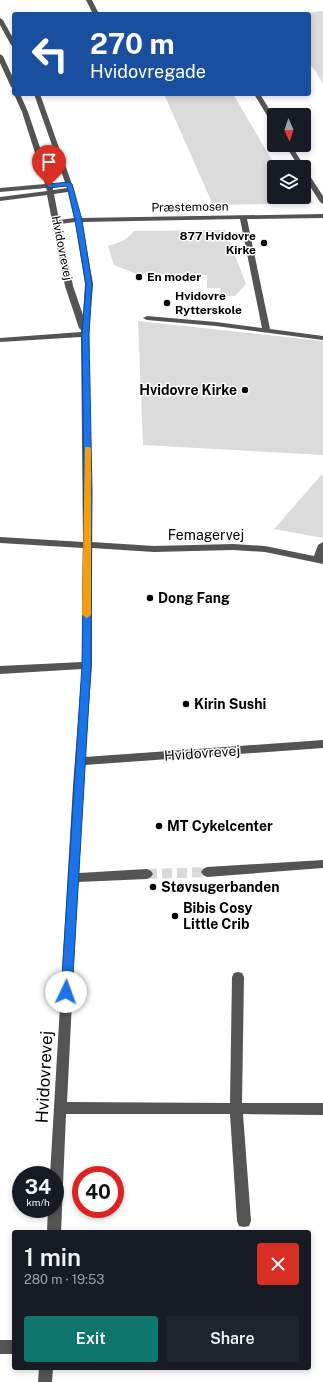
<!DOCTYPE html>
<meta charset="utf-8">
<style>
:root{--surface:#171b24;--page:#20242c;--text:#f1f3f6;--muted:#9ea1a6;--accent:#0f766e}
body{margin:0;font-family:"Public Sans",sans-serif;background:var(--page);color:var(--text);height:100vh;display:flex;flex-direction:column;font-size:15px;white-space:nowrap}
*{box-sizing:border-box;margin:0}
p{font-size:13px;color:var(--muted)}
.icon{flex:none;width:22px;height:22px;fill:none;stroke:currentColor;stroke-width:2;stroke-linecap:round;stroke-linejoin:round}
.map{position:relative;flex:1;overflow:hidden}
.side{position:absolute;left:12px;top:1230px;width:299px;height:140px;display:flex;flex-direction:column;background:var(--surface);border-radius:4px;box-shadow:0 2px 6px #0003}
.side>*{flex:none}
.guide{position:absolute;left:12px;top:12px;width:299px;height:84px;border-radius:4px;box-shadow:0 2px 6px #0003;background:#1a4fa0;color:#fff;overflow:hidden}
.needle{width:26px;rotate:177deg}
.controls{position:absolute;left:267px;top:108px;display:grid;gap:8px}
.controls a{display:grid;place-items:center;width:44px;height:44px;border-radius:4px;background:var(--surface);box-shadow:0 2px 6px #0003;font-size:20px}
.speed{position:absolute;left:12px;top:1166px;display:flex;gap:8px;font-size:20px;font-weight:700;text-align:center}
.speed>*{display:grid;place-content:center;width:52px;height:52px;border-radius:50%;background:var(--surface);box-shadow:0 2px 6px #0003;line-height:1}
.speed small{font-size:10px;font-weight:400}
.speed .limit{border:6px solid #d22;background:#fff;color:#111}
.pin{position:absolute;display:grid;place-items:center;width:34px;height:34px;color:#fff;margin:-41px -17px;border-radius:50% 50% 50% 0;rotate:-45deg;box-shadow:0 0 4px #0007}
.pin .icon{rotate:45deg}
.me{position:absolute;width:44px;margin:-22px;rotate:3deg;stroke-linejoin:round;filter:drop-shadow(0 0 3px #0008)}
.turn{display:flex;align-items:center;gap:14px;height:84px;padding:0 12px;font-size:18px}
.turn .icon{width:52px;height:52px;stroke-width:2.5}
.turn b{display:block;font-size:28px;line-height:34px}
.round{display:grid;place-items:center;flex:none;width:42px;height:42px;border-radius:4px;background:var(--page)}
.headline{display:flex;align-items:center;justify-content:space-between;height:68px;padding:0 12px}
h1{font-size:24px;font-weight:600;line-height:30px}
.cta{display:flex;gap:8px;margin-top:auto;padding:8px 12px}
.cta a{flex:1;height:46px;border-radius:4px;background:var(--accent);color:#fff;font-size:16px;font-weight:600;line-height:46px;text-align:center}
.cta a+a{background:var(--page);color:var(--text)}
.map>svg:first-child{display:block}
.green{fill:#dbdbdb}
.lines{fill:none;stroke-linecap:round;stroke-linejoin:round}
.minor-tunnel{stroke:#d9d9d9;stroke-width:10;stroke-dasharray:10 5;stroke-linecap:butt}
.minor{fill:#545454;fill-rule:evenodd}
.route{fill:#1a73e8;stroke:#114b97}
.slow{fill:#f59e0b}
.poi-dot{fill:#000;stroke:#fff;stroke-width:1.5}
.labels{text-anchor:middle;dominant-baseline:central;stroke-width:3;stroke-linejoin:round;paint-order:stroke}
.far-street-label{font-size:12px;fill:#000;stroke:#fff}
.far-poi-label{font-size:12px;font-weight:bold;fill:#000;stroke:#fff;text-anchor:start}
.poi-label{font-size:14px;font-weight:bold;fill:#000;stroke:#fff;text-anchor:start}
.street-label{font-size:14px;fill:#000;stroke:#fff}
.near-street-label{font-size:17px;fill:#000;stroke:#fff}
</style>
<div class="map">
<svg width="323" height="1382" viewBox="0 0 323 1382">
<rect width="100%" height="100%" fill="#fff"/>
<path class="green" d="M 323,11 L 323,83 L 309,62 L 309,14 L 297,14 Z
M 164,94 L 233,94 L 276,167 L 274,167 L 274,197 L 304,197 L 314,203 L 213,205 Z
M 225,230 L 246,284 L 235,296 L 221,296 L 221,288 L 207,288 L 207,275 L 137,274 L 114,265 L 108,246 C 119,243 127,240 134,231 Z
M 138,321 L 323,341 L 323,455 L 143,445 Z
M 323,473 L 323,538 L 274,529 Z"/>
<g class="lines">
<path class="minor-tunnel" d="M 147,874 L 207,872"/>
<path class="minor" d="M 86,0 L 92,0 L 99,14 L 93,14 Z
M 0,18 L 3,20 L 14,40 L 14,47 L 11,45 L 0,25 Z
M 0,54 L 3,56 L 14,80 L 14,89 L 11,87 L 0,63 Z
M 14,94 L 20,94 L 28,112 L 52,183 L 58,185 L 53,187 L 53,190 L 67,188 L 34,94 L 40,94 L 74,190 L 81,218 L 323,214 L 323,218 L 247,219 L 270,329 L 323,336 L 323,340 L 216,326 L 147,320 L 143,318 L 147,316 L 216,322 L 262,328 L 240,219 L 82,222 L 93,284 L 89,334 L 92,542 L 154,546 L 233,544 L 265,546 L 314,556 L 318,545 L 323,542 L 323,564 L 265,552 L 233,550 L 154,552 L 92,548 L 92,665 L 85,757 L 323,740 L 323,748 L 85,765 L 79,873 L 147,869 L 151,871 L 153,874 L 151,877 L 147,879 L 78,882 L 67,1102 L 230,1103 L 232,977 L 234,973 L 238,972 L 242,973 L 244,977 L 242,1103 L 323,1103 L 323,1115 L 243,1114 L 251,1221 L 249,1226 L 244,1227 L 239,1226 L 237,1221 L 230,1114 L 66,1114 L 61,1232 L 47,1232 L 48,1209 L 55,1209 L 55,1175 L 50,1175 L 73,786 L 82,669 L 0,674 L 0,666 L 82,662 L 83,548 L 0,543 L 0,537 L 83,542 L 81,337 L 0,342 L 0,338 L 81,332 L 81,330 L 79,328 L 65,286 L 47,195 L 0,201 L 0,197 L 47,191 L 46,188 L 0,192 L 0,188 L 45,184 L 22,112 ZM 68,192 L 74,218 L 59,220 L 54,194 ZM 75,222 L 85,284 L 83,315 L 73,286 L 60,224 Z
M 254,94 L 260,94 L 274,117 L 274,124 L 271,122 Z
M 285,145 L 291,145 L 305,167 L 304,168 L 304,167 L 299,167 Z
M 304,169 L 306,170 L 323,196 L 323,204 L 320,202 L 304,177 Z
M 323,860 L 323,868 L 207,877 L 203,875 L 201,872 L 203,869 L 207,867 Z
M 0,1340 L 14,1340 L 14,1354 L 0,1354 Z
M 39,1368 L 53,1368 L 52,1382 L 38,1382 Z"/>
</g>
<path class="route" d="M 69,182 L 72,184 L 82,220 L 92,284 L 89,334 L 92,490 L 91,665 L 72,992 L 70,996 L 66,997 L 63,996 L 61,992 L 82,665 L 84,490 L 82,334 L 86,284 L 75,220 L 67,186 L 49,188 L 46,186 L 49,184 Z"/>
<path class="slow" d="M 85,447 L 90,447 L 91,449 L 91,615 L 87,618 L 82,615 Z"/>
<g class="poi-dot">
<circle cx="264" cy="243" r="4"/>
<circle cx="139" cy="277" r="4"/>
<circle cx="167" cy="303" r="4"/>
<circle cx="245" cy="390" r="4"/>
<circle cx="150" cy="598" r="4"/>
<circle cx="186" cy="704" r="4"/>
<circle cx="159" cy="826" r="4"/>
<circle cx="153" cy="887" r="4"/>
<circle cx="175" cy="916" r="4"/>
</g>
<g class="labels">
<g class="far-street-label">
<text transform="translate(190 207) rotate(-1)">Præstemosen</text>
<text transform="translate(62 248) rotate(79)">Hvidovrevej</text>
</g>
<g class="far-poi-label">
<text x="256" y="236" text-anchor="end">877 Hvidovre<tspan x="256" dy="14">Kirke</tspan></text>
<text x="147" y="277">En moder</text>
<text x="175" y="296">Hvidovre<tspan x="175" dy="14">Rytterskole</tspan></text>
</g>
<g class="poi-label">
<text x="237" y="390" text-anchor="end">Hvidovre Kirke</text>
<text x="158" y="598">Dong Fang</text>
<text x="194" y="704">Kirin Sushi</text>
<text x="167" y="826">MT Cykelcenter</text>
<text x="161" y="887">Støvsugerbanden</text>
<text x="183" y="908">Bibis Cosy<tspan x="183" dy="16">Little Crib</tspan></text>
</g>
<g class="street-label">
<text x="206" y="535">Femagervej</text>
<text transform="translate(202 753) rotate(-4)">Hvidovrevej</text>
</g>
<g class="near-street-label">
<text transform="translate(44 1077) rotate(-87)">Hvidovrevej</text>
</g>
</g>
</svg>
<div class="controls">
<a><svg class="needle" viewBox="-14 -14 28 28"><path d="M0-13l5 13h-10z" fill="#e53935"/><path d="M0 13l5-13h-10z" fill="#9ea1a6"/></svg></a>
<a><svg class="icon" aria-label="layers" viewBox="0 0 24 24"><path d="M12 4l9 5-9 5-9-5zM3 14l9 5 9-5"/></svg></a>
</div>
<div class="speed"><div>34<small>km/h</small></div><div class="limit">40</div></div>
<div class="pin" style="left:49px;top:186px;background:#d93025"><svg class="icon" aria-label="arrive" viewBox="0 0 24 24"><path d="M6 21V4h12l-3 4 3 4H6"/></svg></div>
<svg class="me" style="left:66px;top:992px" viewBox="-20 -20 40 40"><circle r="19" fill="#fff"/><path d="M0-13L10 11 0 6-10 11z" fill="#1a73e8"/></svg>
<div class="guide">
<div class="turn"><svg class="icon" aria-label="left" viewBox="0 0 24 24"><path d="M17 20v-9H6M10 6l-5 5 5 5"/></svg><div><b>270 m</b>Hvidovregade</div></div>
</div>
<section class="side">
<div class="headline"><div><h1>1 min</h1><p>280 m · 19:53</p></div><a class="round" style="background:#d93025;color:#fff"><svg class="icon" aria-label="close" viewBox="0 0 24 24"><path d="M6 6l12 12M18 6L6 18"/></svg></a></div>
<div class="cta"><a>Exit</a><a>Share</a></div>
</section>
</div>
